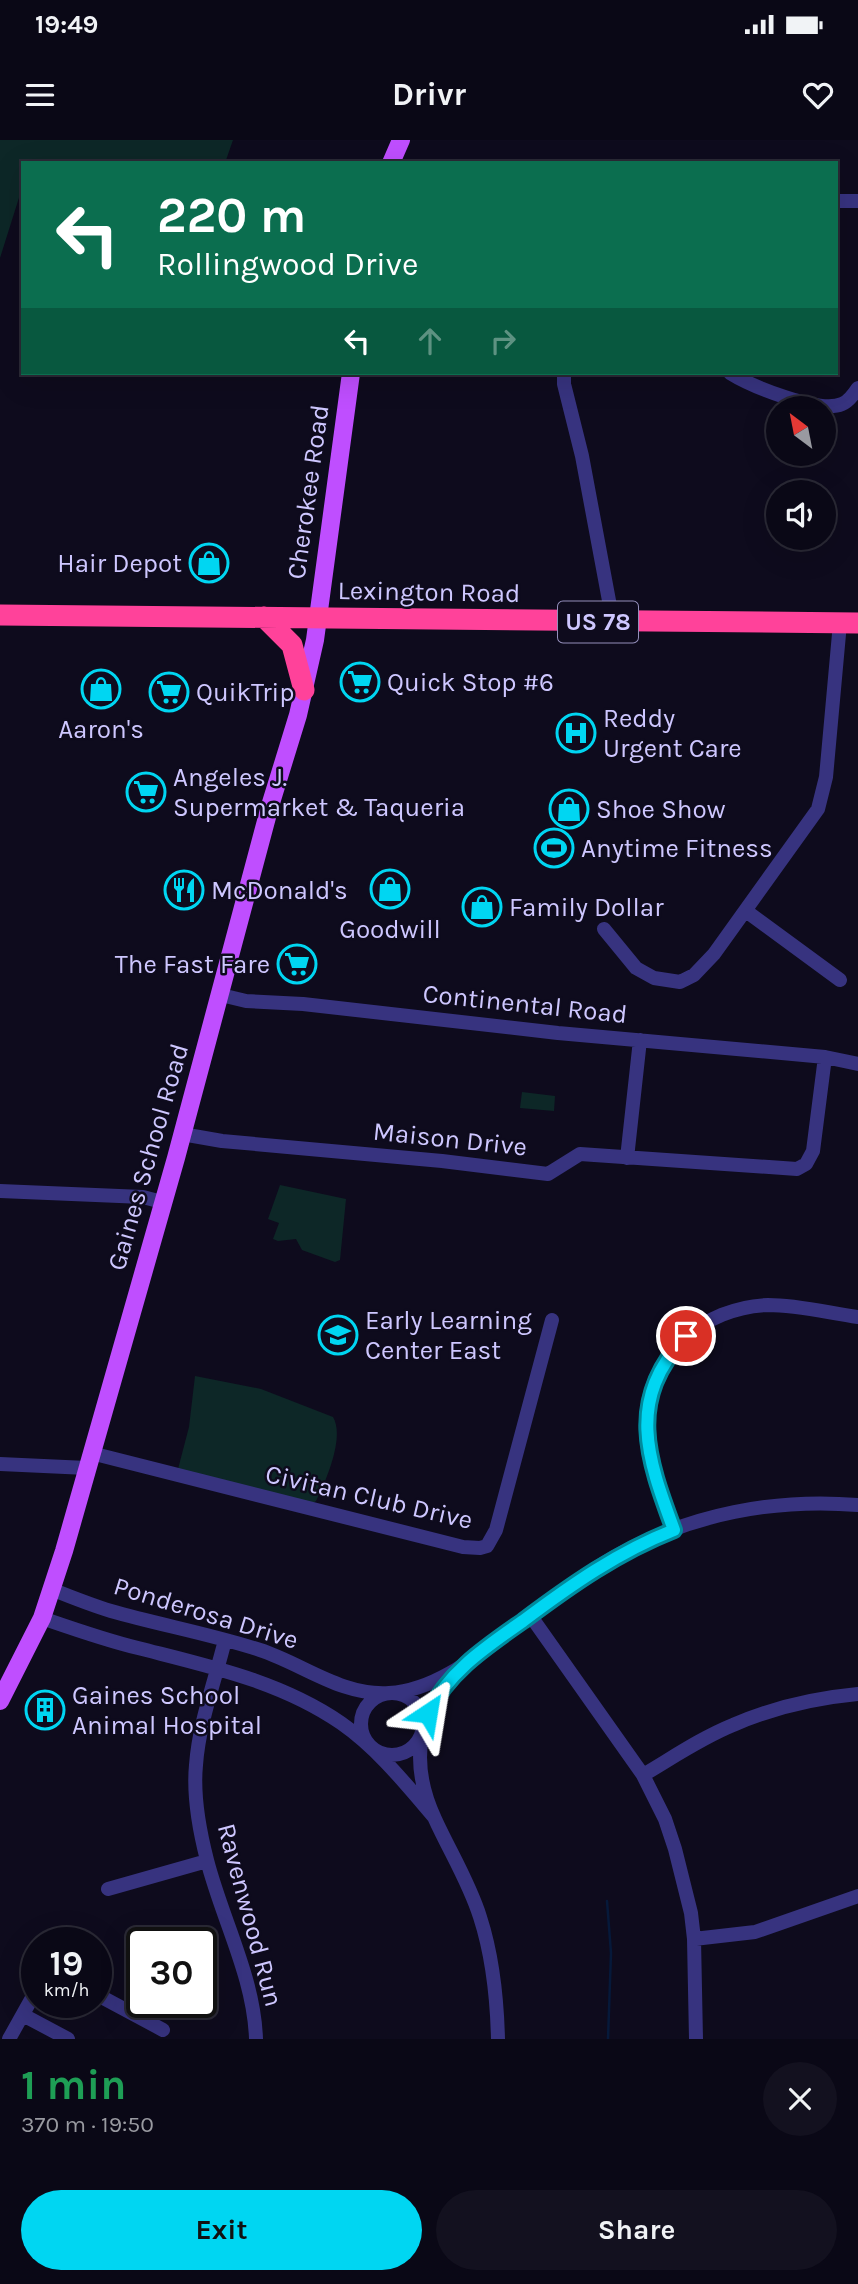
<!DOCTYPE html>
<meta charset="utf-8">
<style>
:root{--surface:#0a0816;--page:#13111f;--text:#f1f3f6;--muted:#999aa1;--line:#2a2935;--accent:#00d6f2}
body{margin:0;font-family:Karla,sans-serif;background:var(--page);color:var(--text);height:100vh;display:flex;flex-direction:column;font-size:26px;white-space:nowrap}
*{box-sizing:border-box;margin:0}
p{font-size:23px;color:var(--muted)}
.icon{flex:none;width:38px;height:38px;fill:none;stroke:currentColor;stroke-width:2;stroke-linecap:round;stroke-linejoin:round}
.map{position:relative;height:1899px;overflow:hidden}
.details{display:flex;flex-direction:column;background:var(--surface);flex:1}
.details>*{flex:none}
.guide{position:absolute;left:21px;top:21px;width:817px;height:214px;border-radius:0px;box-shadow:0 7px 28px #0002,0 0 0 2px var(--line);background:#0b6e4f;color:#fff;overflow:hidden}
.needle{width:46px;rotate:328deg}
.buttons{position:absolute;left:766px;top:256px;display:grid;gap:14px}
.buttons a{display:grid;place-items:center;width:70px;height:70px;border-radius:50%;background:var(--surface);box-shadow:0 7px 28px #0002,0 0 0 2px var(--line);font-size:35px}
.speed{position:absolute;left:21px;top:1787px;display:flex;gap:14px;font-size:35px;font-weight:700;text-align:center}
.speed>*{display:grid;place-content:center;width:91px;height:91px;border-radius:50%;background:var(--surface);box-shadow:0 7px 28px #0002,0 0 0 2px var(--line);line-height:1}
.speed small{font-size:18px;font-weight:400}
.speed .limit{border:4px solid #111;border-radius:10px;background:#fff;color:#111}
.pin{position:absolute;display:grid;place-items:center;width:60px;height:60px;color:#fff;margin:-30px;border:4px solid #fff;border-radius:50%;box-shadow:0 2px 7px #0007}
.me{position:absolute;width:77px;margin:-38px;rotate:33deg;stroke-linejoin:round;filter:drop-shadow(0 0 5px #0008)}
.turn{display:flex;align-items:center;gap:24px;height:147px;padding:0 21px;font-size:32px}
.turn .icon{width:91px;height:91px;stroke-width:2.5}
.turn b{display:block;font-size:49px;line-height:60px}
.lanes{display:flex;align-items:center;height:66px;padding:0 21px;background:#0003;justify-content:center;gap:35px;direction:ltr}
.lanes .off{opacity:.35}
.round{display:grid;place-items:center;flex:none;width:74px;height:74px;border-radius:37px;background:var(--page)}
.head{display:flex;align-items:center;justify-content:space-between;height:119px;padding:0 21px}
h1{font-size:42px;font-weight:700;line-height:52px;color:#1e9e55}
.action{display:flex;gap:14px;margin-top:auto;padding:14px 21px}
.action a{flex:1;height:80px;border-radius:42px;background:var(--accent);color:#111;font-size:28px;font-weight:700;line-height:80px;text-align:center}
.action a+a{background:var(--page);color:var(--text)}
.status{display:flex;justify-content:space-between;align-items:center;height:49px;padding:0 35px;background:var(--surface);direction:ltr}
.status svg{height:19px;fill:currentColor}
header{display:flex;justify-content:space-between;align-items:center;height:91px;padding:0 21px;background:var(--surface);font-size:32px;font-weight:700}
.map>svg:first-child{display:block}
.green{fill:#0d2727}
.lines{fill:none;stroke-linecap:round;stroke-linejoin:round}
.stream{stroke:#06193a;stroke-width:2.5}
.minor{stroke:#37337f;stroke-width:14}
.major{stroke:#bf4eff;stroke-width:18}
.highway{stroke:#ff429a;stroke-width:21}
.route-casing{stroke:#008b9d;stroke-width:18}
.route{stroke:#00d6f2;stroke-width:12}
.labels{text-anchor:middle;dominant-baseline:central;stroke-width:5;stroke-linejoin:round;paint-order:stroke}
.shield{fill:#0e0b1d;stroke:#948fbb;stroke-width:2}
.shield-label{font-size:24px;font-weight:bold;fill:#cec7ff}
.street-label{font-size:26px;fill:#cec7ff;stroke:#0e0b1d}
.poi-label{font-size:26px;fill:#cec7ff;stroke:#0e0b1d;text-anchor:start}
</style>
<div class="status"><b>19:49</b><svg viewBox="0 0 49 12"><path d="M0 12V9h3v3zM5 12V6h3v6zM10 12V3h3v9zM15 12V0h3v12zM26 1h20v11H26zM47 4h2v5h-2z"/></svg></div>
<header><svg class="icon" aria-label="menu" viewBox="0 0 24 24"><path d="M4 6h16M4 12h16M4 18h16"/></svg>Drivr<svg class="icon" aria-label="heart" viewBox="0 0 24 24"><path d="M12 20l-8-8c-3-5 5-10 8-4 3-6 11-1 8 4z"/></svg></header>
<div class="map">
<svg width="858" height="1899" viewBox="0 0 858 1899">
<rect width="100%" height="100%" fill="#0e0b1d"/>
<path class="green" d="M 0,0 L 233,0 L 225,23 L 23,23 L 23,45 L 0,118 Z
M 522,952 L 555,956 L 554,971 L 520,968 Z
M 280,1045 L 346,1059 L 340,1120 L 335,1122 L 302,1110 L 296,1099 L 278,1101 L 273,1099 L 279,1083 L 268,1079 Z
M 195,1236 L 261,1249 L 333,1277 C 345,1297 326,1341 316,1361 L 311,1364 L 178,1329 L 189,1287 Z"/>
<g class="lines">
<path class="stream" d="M 607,1761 L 611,1813 L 608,1899"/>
<path class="minor" d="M 836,61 L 858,61
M 564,233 L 564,244 L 582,316 L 613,482
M 730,233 C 751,246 819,274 842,264 C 848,262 854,254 858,248
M 746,771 L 840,840
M 604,789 L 636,828 L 654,838 L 680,842 L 694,835 L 714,814 L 818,669 L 826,637 L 840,483
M 221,855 L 246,861 L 303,864 L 558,893 L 825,917 L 858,924
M 182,994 L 222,1001 L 442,1021 L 548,1034 L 580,1014 L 797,1029 L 806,1024 L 813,1011 L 825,917
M 627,1018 L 640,900
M 0,1051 L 143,1057 L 162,1062
M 91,1313 L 463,1407 L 480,1408 L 487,1406 L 496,1390 L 552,1180
M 0,1324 L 87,1328
M 674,1390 C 661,1356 645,1320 646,1282 C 647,1216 704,1167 768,1165 C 798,1165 829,1173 858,1177
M 51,1449 C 71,1457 91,1465 111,1471 C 160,1485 211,1494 260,1510 C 303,1524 341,1556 389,1553 C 443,1550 489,1505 531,1475 C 559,1454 587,1432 618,1415 C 690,1374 776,1358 858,1365
M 530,1475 L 643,1635 L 665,1679 L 675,1709 L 691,1773 L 694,1799 L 696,1899
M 42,1478 C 74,1489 105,1500 138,1508 C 208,1526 280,1541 341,1583 C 377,1608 405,1643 434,1677
M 225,1500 C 215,1541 199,1583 196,1625 C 193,1656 199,1689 207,1720 C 222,1779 254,1837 256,1899
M 458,1530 C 417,1575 409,1623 435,1679 C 450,1712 469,1742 480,1777 C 493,1817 497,1858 498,1899
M361 1584a31 31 0 1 1 62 0a31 31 0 1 1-62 0Z
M 643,1635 C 672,1618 701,1598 733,1585 C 772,1568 815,1558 858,1554
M 108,1749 L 207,1721
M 694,1799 L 755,1792 L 858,1756
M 96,1854 L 163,1890
M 23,1875 L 68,1899
M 9,1899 L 37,1849"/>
<path class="major" d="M 391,23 L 401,0
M 0,1561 L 42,1478 L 64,1411 L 176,1018 L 270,666 L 298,575 L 315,500 L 351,233"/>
<path class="highway" d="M 0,475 L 858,483
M 264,477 L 292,505 L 304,550"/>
</g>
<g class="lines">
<defs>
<path id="route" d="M 428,1573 C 449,1531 486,1507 523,1481 C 571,1445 618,1412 674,1390 C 647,1317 626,1260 686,1196"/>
</defs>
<use href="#route" class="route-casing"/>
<use href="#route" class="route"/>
</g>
<defs>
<symbol id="shop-ring" viewBox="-11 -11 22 22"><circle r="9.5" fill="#0e0b1d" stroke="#00d6f2" stroke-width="1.5"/><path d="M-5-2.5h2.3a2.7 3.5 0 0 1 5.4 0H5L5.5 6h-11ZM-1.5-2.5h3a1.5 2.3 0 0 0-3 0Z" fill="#00d6f2"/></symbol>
<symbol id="supermarket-ring" viewBox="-11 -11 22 22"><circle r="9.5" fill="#0e0b1d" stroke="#00d6f2" stroke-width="1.5"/><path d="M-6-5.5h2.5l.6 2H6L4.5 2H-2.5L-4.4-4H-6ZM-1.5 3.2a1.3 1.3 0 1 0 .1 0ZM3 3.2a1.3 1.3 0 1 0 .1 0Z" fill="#00d6f2"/></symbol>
<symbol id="hospital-ring" viewBox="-11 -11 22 22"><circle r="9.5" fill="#0e0b1d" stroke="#00d6f2" stroke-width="1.5"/><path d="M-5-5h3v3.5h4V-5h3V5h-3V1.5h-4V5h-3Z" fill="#00d6f2"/></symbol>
<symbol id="stadium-ring" viewBox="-11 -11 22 22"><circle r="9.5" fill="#0e0b1d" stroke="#00d6f2" stroke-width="1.5"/><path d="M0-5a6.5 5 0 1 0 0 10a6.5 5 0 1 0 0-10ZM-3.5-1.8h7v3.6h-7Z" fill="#00d6f2"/></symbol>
<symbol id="restaurant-ring" viewBox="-11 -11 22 22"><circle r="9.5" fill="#0e0b1d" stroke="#00d6f2" stroke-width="1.5"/><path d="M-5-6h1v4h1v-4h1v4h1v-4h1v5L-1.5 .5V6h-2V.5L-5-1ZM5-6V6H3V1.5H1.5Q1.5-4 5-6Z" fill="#00d6f2"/></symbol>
<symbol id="school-ring" viewBox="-11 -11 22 22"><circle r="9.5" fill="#0e0b1d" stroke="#00d6f2" stroke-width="1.5"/><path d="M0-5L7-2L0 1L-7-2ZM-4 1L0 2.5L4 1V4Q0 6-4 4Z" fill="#00d6f2"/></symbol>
<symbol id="building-ring" viewBox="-11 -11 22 22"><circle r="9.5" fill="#0e0b1d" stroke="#00d6f2" stroke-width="1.5"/><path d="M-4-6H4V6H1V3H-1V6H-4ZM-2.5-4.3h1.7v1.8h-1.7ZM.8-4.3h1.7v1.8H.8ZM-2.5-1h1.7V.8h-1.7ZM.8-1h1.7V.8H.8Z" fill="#00d6f2"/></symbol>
</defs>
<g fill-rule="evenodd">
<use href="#shop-ring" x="187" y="401" width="44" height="44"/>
<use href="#supermarket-ring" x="338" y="520" width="44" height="44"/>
<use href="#shop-ring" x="79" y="527" width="44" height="44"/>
<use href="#supermarket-ring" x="147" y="530" width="44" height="44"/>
<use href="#hospital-ring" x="554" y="571" width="44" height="44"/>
<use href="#supermarket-ring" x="124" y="630" width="44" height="44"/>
<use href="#shop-ring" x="547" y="647" width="44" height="44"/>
<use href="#stadium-ring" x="532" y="686" width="44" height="44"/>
<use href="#shop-ring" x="368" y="727" width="44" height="44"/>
<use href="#restaurant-ring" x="162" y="728" width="44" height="44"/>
<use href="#shop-ring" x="460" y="745" width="44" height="44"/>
<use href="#supermarket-ring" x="275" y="802" width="44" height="44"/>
<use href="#school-ring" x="316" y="1173" width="44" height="44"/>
<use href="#building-ring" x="23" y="1548" width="44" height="44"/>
</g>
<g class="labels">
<rect class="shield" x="558" y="461.5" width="80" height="41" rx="5"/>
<g class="shield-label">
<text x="598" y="482">US 78</text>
</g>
<g class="street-label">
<text transform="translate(308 352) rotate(-82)">Cherokee Road</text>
<text transform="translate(429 452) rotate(1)">Lexington Road</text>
<text transform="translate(525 864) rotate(6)">Continental Road</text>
<text transform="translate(450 999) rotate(6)">Maison Drive</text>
<text transform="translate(148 1017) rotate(-74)">Gaines School Road</text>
<text transform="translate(369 1357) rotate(13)">Civitan Club Drive</text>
<text transform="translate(206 1473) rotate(17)">Ponderosa Drive</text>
<text transform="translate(250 1775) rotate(75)">Ravenwood Run</text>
</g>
<g class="poi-label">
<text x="182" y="423" text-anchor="end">Hair Depot</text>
<text x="387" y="542">Quick Stop #6</text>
<text x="196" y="552">QuikTrip</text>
<text x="603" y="578">Reddy<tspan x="603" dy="30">Urgent Care</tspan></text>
<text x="101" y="589" text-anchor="middle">Aaron's</text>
<text x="173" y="637">Angeles J.<tspan x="173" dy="30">Supermarket &amp; Taqueria</tspan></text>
<text x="596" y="669">Shoe Show</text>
<text x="581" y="708">Anytime Fitness</text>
<text x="211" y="750">McDonald's</text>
<text x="509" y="767">Family Dollar</text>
<text x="390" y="789" text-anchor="middle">Goodwill</text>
<text x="270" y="824" text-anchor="end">The Fast Fare</text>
<text x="365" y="1180">Early Learning<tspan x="365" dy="30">Center East</tspan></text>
<text x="72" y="1555">Gaines School<tspan x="72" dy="30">Animal Hospital</tspan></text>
</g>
</g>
</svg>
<div class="buttons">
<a><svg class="needle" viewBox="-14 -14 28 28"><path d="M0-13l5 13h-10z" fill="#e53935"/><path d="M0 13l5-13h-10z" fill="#999aa1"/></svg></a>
<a><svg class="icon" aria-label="sound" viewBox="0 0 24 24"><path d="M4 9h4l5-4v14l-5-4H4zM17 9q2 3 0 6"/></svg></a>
</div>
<div class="speed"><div>19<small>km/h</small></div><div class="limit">30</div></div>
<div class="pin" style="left:686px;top:1196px;background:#d93025"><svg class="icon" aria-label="arrive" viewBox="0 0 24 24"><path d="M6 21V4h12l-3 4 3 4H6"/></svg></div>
<svg class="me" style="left:428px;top:1573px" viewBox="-20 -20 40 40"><path d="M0-17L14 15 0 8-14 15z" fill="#00d6f2" stroke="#fff" stroke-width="4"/></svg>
<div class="guide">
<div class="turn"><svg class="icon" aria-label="left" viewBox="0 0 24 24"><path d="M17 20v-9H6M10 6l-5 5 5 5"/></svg><div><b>220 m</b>Rollingwood Drive</div></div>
<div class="lanes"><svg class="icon" aria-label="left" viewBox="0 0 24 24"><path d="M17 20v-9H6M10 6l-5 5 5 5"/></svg><svg class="icon off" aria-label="ahead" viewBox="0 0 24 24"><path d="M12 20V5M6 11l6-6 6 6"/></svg><svg class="icon off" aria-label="right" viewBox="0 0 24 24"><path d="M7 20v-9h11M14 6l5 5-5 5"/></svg></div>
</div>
</div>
<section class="details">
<div class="head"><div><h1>1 min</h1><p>370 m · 19:50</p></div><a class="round"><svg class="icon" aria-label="close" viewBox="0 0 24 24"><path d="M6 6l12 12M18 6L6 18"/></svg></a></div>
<div class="action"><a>Exit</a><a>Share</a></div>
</section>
